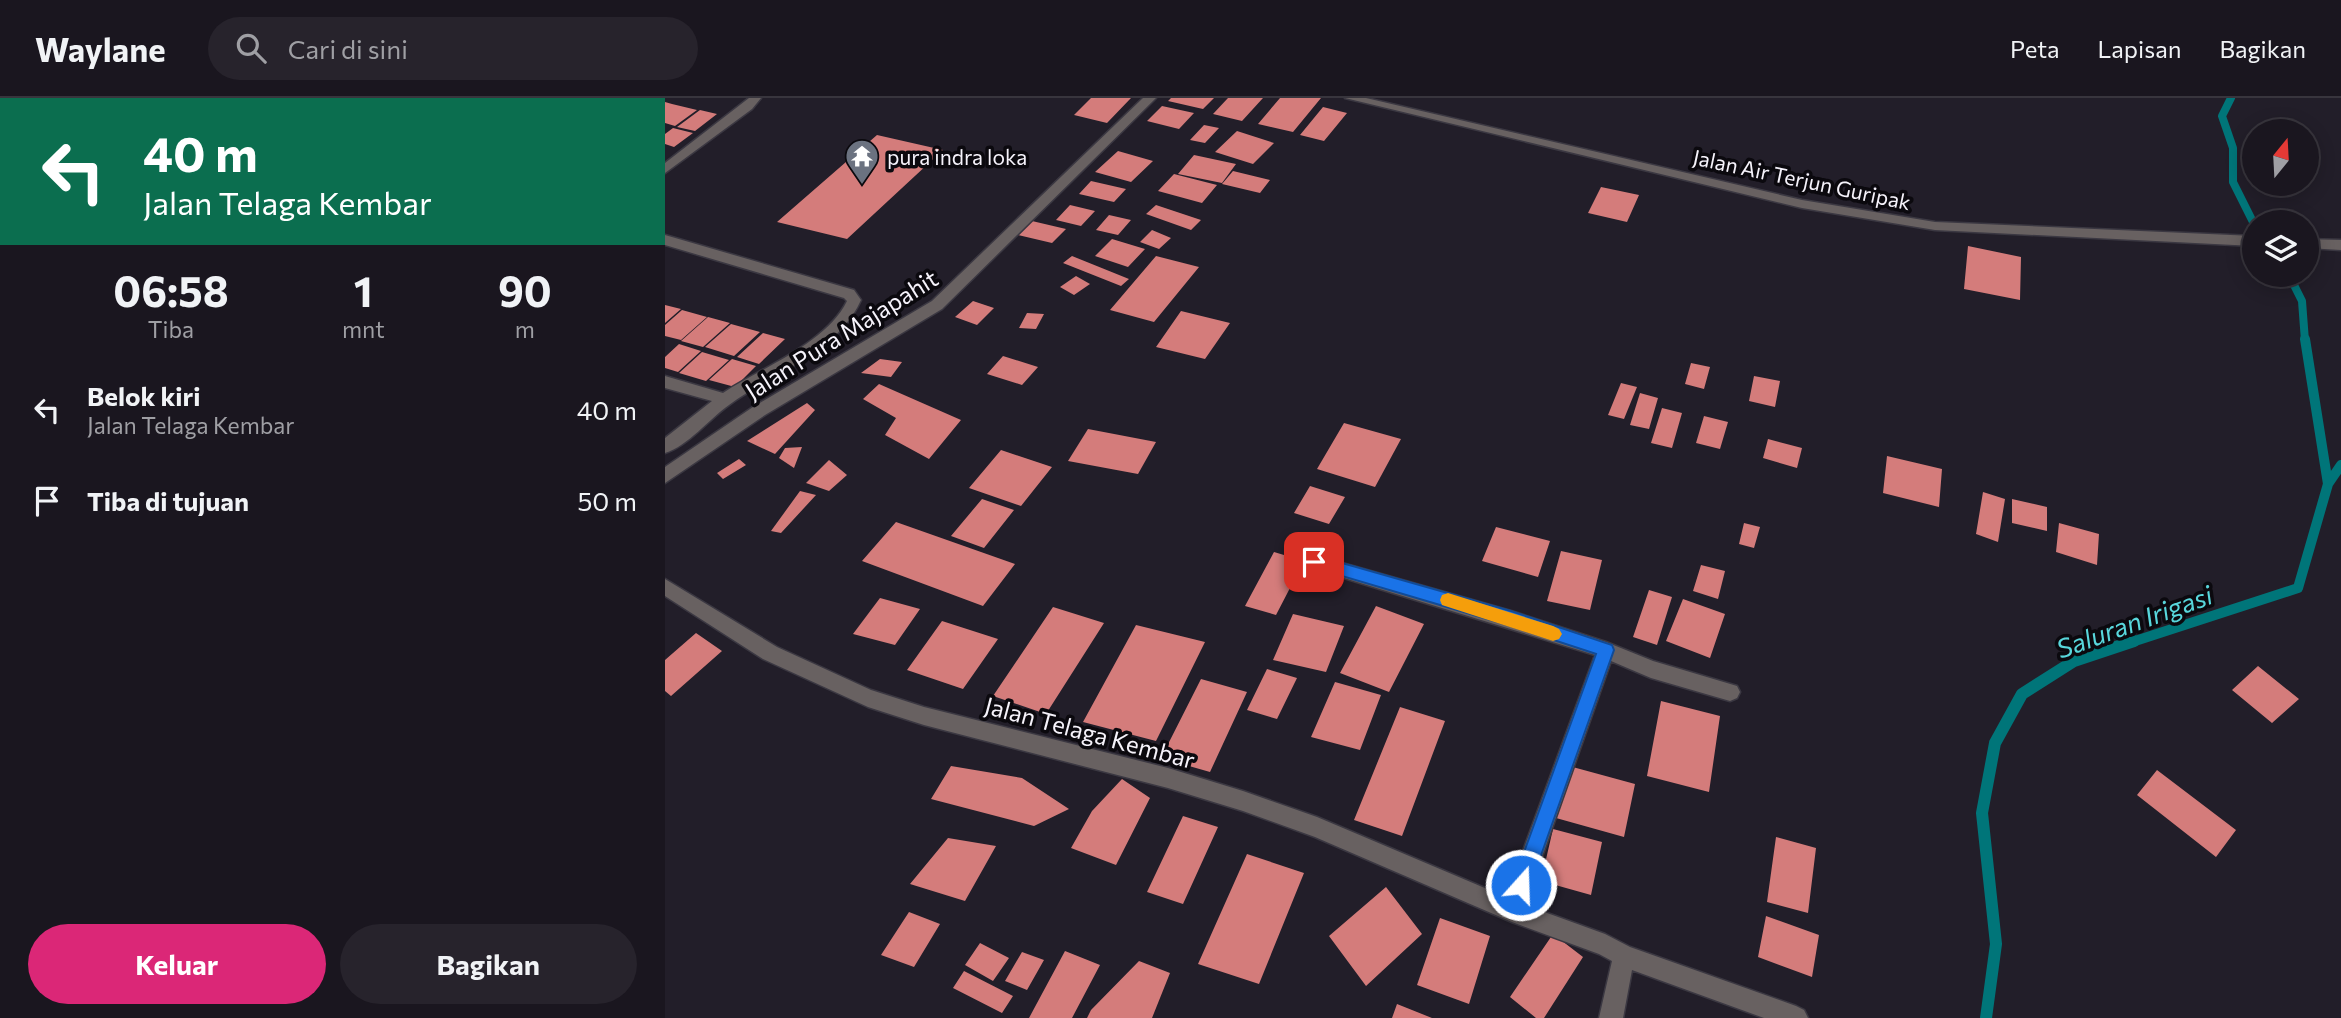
<!DOCTYPE html>
<html lang="id">
<style>
:root{--surface:#1a161f;--page:#27232c;--text:#f1f3f6;--muted:#9f9fa4;--line:#38353d;--accent:#db2777}
body{margin:0;font-family:Commissioner,sans-serif;background:var(--page);color:var(--text);height:100vh;display:flex;flex-direction:column;font-size:26px;white-space:nowrap}
*{box-sizing:border-box;margin:0}
p{font-size:23px;color:var(--muted)}
.icon{flex:none;width:38px;height:38px;fill:none;stroke:currentColor;stroke-width:2;stroke-linecap:round;stroke-linejoin:round}
.map{position:relative;flex:1;overflow:hidden}
.panel{display:flex;flex-direction:column;background:var(--surface);width:665px}
.panel>*{flex:none}
.hud{background:#0b6e4f;color:#fff;overflow:hidden}
.needle{width:46px;rotate:18deg}
.controls{position:absolute;left:1577px;top:21px;display:grid;gap:14px}
.controls a{display:grid;place-items:center;width:77px;height:77px;border-radius:50%;background:var(--surface);box-shadow:0 4px 18px #0003,0 0 0 2px var(--line);font-size:35px}
.pin{position:absolute;display:grid;place-items:center;width:60px;height:60px;color:#fff;margin:-30px;border-radius:14px;box-shadow:0 4px 10px #0006}
.me{position:absolute;width:77px;margin:-38px;rotate:20deg;stroke-linejoin:round;filter:drop-shadow(0 0 5px #0008)}
.turn{display:flex;align-items:center;gap:24px;height:147px;padding:0 28px;font-size:32px}
.turn .icon{width:91px;height:91px;stroke-width:2.5}
.turn b{display:block;font-size:49px;line-height:60px}
.eta{display:flex;justify-content:space-evenly;align-items:center;height:119px;text-align:center}
.eta b{font-size:42px;font-weight:700;line-height:49px}
.primary-button{display:flex;gap:14px;margin-top:auto;padding:14px 28px}
.primary-button a{flex:1;height:80px;border-radius:42px;background:var(--accent);color:#fff;font-size:28px;font-weight:700;line-height:80px;text-align:center}
.primary-button a+a{background:var(--page);color:var(--text)}
ul{padding:0;list-style:none}
li{display:flex;align-items:center;gap:21px;height:91px;padding:0 28px}
li div{flex:1}
li b{display:block;font-size:26px}
li em{font-style:normal}
header{display:flex;align-items:center;gap:42px;box-sizing:border-box;height:98px;padding:0 35px;background:var(--surface);border-bottom:2px solid var(--line)}
header strong{font-size:33px}
nav{display:flex;gap:38px;margin-inline-start:auto;font-size:24px}
.search{width:490px;height:63px;background:var(--page);display:flex;align-items:center;gap:18px;box-sizing:border-box;padding:0 24px;border-radius:38px;color:var(--muted);font-size:26px}
main{display:flex;flex:1;min-height:0}
.map>svg:first-child{display:block}
.lines{fill:none;stroke-linecap:round;stroke-linejoin:round}
.stream-far2{stroke:#007579;stroke-width:8}
.stream-far1{stroke:#007579;stroke-width:10}
.stream{stroke:#007579;stroke-width:12}
.building{fill:#d47c7b}
.minor-casing{stroke:#3b3842;stroke-width:3}
.minor{fill:#686161;fill-rule:evenodd}
.route{fill:#1a73e8;stroke:#114b97;stroke-width:2}
.slow{fill:#f59e0b}
.labels{text-anchor:middle;dominant-baseline:central;stroke-width:7;stroke-linejoin:round;paint-order:stroke}
.far-poi-label{font-size:21px;fill:#f6f3fb;stroke:#0b090e;text-anchor:start}
.far-street-label{font-size:21px;fill:#f6f3fb;stroke:#0b090e}
.street-label{font-size:24px;fill:#f6f3fb;stroke:#0b090e}
.water-label{font-size:26px;font-style:italic;fill:#58d7dc;stroke:#0b090e}
</style>
<header>
<strong>Waylane</strong>
<div class="search"><svg class="icon" aria-label="search" viewBox="0 0 24 24"><circle cx="10" cy="10" r="6"/><path d="M15 15l6 6"/></svg>Cari di sini</div>
<nav><a>Peta</a><a>Lapisan</a><a>Bagikan</a></nav>
</header>
<main>
<section class="panel">
<div class="hud">
<div class="turn"><svg class="icon" aria-label="left" viewBox="0 0 24 24"><path d="M17 20v-9H6M10 6l-5 5 5 5"/></svg><div><b>40 m</b>Jalan Telaga Kembar</div></div>
</div>
<div class="eta">
<div><b>06:58</b><p>Tiba</p></div>
<div><b>1</b><p>mnt</p></div>
<div><b>90</b><p>m</p></div>
</div>
<ul>
<li><svg class="icon" aria-label="left" viewBox="0 0 24 24"><path d="M17 20v-9H6M10 6l-5 5 5 5"/></svg><div><b>Belok kiri</b><p>Jalan Telaga Kembar</p></div><em>40 m</em></li>
<li><svg class="icon" aria-label="arrive" viewBox="0 0 24 24"><path d="M6 21V4h12l-3 4 3 4H6"/></svg><div><b>Tiba di tujuan</b></div><em>50 m</em></li>
</ul>
<div class="primary-button"><a>Keluar</a><a>Bagikan</a></div>
</section>
<div class="map">
<svg width="1676" height="920" viewBox="0 0 1676 920">
<rect width="100%" height="100%" fill="#221e29"/>
<g class="lines">
<path class="stream-far2" d="M 1566,0 L 1557,18 L 1568,50 L 1568,84 L 1589,126
M 1624,177 L 1637,203 L 1640,243"/>
<path class="stream-far1" d="M 1640,241 L 1663,386
M 1464,545 L 1633,490 L 1663,386 L 1676,367"/>
<path class="stream" d="M 1321,920 L 1331,846 L 1317,715 L 1330,645 L 1357,596 L 1409,563 L 1469,543"/>
</g>
<path class="building" d="M 426,0 L 466,0 L 442,25 L 409,17 Z
M 506,0 L 549,0 L 538,11 L 503,3 Z
M 563,0 L 598,0 L 577,23 L 548,16 Z
M 615,0 L 656,0 L 628,34 L 593,26 Z
M 0,4 L 7,6 L 32,12 L 10,28 L 0,25 Z
M 497,8 L 529,15 L 514,31 L 482,23 Z
M 658,9 L 682,15 L 659,43 L 635,37 Z
M 35,12 L 52,16 L 30,33 L 12,29 Z
M 539,27 L 554,30 L 540,45 L 525,42 Z
M 8,30 L 28,35 L 9,49 L 0,46 L 0,36 Z
M 572,33 L 609,45 L 588,66 L 550,54 Z
M 212,37 L 278,52 L 182,141 L 112,124 Z
M 453,53 L 488,63 L 466,84 L 430,74 Z
M 529,57 L 571,66 L 557,85 L 513,76 Z
M 568,73 L 605,82 L 595,95 L 557,86 Z
M 509,76 L 552,87 L 537,105 L 493,93 Z
M 426,83 L 461,91 L 449,104 L 414,96 Z
M 936,89 L 974,97 L 962,124 L 923,115 Z
M 405,107 L 430,113 L 416,128 L 391,122 Z
M 491,107 L 536,122 L 526,132 L 481,116 Z
M 444,117 L 466,122 L 453,137 L 431,132 Z
M 367,123 L 401,131 L 387,145 L 353,137 Z
M 487,132 L 506,140 L 494,151 L 475,144 Z
M 447,141 L 480,151 L 463,169 L 430,158 Z
M 1303,148 L 1356,159 L 1355,202 L 1299,191 Z
M 407,158 L 464,181 L 456,188 L 398,165 Z
M 491,158 L 534,169 L 489,224 L 445,212 Z
M 411,178 L 425,186 L 409,197 L 395,189 Z
M 308,203 L 329,210 L 312,227 L 290,219 Z
M 0,207 L 16,211 L 0,225 Z
M 17,212 L 42,219 L 16,242 L 0,238 L 0,227 Z
M 516,213 L 565,225 L 540,261 L 491,249 Z
M 362,215 L 379,216 L 371,231 L 354,230 Z
M 43,219 L 65,225 L 38,249 L 16,243 Z
M 66,226 L 95,234 L 69,258 L 40,249 Z
M 98,235 L 120,241 L 94,266 L 72,259 Z
M 14,246 L 36,253 L 13,274 L 0,270 L 0,259 Z
M 37,254 L 64,262 L 41,283 L 14,275 Z
M 338,258 L 373,269 L 357,287 L 322,276 Z
M 67,261 L 91,268 L 70,289 L 44,282 Z
M 215,261 L 237,264 L 226,279 L 196,275 Z
M 1026,265 L 1045,269 L 1039,291 L 1020,286 Z
M 1089,278 L 1115,283 L 1110,309 L 1084,303 Z
M 956,285 L 972,289 L 959,321 L 943,317 Z
M 214,286 L 296,322 L 264,361 L 220,337 L 231,320 L 198,301 Z
M 975,295 L 993,300 L 984,331 L 965,327 Z
M 142,305 L 150,312 L 110,356 L 82,343 Z
M 997,310 L 1017,315 L 1007,350 L 986,345 Z
M 1039,318 L 1063,324 L 1055,351 L 1031,345 Z
M 679,325 L 736,341 L 710,389 L 652,371 Z
M 423,331 L 491,344 L 473,376 L 403,363 Z
M 1103,341 L 1137,350 L 1132,370 L 1098,360 Z
M 137,349 L 129,370 L 114,360 L 120,350 Z
M 336,352 L 387,369 L 356,408 L 304,390 Z
M 1222,358 L 1277,371 L 1274,409 L 1218,395 Z
M 74,361 L 81,367 L 58,381 L 52,375 Z
M 164,362 L 182,377 L 164,393 L 141,385 Z
M 645,388 L 680,399 L 664,426 L 629,415 Z
M 135,393 L 151,397 L 116,435 L 106,433 Z
M 1318,394 L 1340,401 L 1333,444 L 1311,436 Z
M 317,401 L 349,412 L 319,450 L 286,438 Z
M 1347,401 L 1382,409 L 1382,433 L 1347,425 Z
M 231,424 L 350,466 L 318,508 L 197,463 Z
M 1079,425 L 1095,429 L 1089,450 L 1074,446 Z
M 1394,425 L 1434,436 L 1432,467 L 1391,454 Z
M 831,429 L 885,443 L 873,479 L 817,463 Z
M 896,453 L 937,462 L 925,512 L 882,503 Z
M 609,454 L 639,463 L 611,517 L 580,508 Z
M 1036,467 L 1060,473 L 1053,501 L 1028,493 Z
M 984,492 L 1007,499 L 992,547 L 968,539 Z
M 215,500 L 255,511 L 230,547 L 188,536 Z
M 1018,501 L 1060,516 L 1045,560 L 1001,543 Z
M 711,508 L 759,526 L 724,594 L 675,575 Z
M 388,509 L 439,525 L 381,616 L 328,598 Z
M 628,516 L 679,528 L 661,574 L 608,562 Z
M 277,523 L 333,541 L 298,591 L 242,572 Z
M 471,527 L 540,544 L 491,643 L 418,624 Z
M 31,535 L 57,553 L 6,598 L 0,593 L 0,562 Z
M 1593,568 L 1634,601 L 1607,625 L 1567,592 Z
M 602,571 L 632,580 L 612,621 L 582,612 Z
M 536,581 L 582,594 L 545,674 L 496,660 Z
M 670,584 L 716,597 L 695,652 L 646,639 Z
M 996,603 L 1055,618 L 1044,694 L 982,678 Z
M 735,609 L 780,623 L 737,738 L 689,722 Z
M 286,668 L 357,680 L 404,711 L 369,728 L 266,701 Z
M 904,668 L 970,686 L 959,739 L 891,720 Z
M 1492,672 L 1571,732 L 1551,759 L 1472,697 Z
M 457,681 L 485,700 L 451,767 L 406,750 L 427,713 Z
M 518,718 L 553,729 L 518,806 L 482,794 Z
M 888,731 L 937,744 L 926,797 L 876,783 Z
M 1111,739 L 1151,750 L 1143,815 L 1102,804 Z
M 283,740 L 331,748 L 300,803 L 245,786 Z
M 582,756 L 639,775 L 594,886 L 533,866 Z
M 721,789 L 757,836 L 701,888 L 664,838 Z
M 244,814 L 275,826 L 249,869 L 216,857 Z
M 1101,818 L 1154,837 L 1147,879 L 1093,859 Z
M 775,820 L 825,838 L 804,906 L 752,887 Z
M 888,836 L 918,859 L 879,920 L 871,920 L 845,899 Z
M 315,845 L 344,860 L 328,883 L 300,867 Z
M 400,853 L 435,867 L 407,920 L 364,920 Z
M 357,854 L 379,862 L 362,892 L 340,883 Z
M 474,863 L 505,875 L 487,920 L 422,920 L 426,912 Z
M 299,873 L 348,898 L 337,915 L 288,890 Z
M 732,906 L 767,920 L 727,920 Z"/>
<g class="lines">
<defs>
<path id="minor" d="M 84,0 L 96,0 L 87,11 L 0,75 L 0,65 Z
M 478,0 L 491,0 L 277,211 L 100,317 L 0,385 L 0,369 L 88,309 L 267,203 Z
M 680,0 L 701,0 L 1137,102 L 1270,124 L 1589,138 L 1589,148 L 1270,132 L 1137,110 Z
M 0,137 L 189,192 L 196,202 C 172,255 109,274 64,307 C 44,321 23,348 0,355 L 0,340 L 47,303 L 0,290 L 0,278 L 58,295 C 96,270 162,245 182,203 L 179,200 L 0,147 Z
M 1642,141 L 1676,142 L 1676,152 L 1642,150 Z
M 649,457 L 846,513 L 941,544 L 988,563 L 1072,588 L 1075,594 L 1072,600 L 1065,603 L 986,580 L 946,563 L 860,807 L 940,836 L 965,849 L 1131,908 L 1139,912 L 1143,920 L 1099,920 L 967,872 L 958,920 L 934,920 L 947,863 L 934,856 L 847,824 L 650,739 L 578,713 L 503,690 L 259,627 L 203,609 L 98,561 L 0,498 L 0,481 L 112,549 L 206,592 L 259,609 L 503,670 L 578,693 L 652,719 L 841,799 L 930,557 L 643,469 L 640,464 L 643,459 Z"/>
</defs>
<use href="#minor" class="minor-casing"/>
<use href="#minor" class="minor"/>
</g>
<path class="route" d="M 649,457 L 846,513 L 947,547 L 949,552 L 863,794 L 856,797 L 850,794 L 847,787 L 931,556 L 846,528 L 643,468 L 641,464 L 643,459 Z"/>
<path class="slow" d="M 783,495 L 888,528 L 894,531 L 897,536 L 894,541 L 888,543 L 777,507 L 775,502 L 777,497 Z"/>
<defs>
<symbol id="temple-pin" viewBox="-11 -11 22 30"><path d="M0 17L-7.5 6A9.5 9.5 0 1 1 7.5 6Z" fill="#6b7280" stroke="#0b090e"/><path d="M0-6L5-2H3V0L6.5 2.5H4V6H1.5V3h-3V6H-4V2.5H-6.5L-3 0V-2H-5Z" fill="#fff"/></symbol>
</defs>
<g fill-rule="evenodd">
<use href="#temple-pin" x="178" y="39" width="38" height="52"/>
</g>
<g class="labels">
<g class="far-poi-label">
<text x="222" y="58">pura indra loka</text>
</g>
<g class="far-street-label">
<text transform="translate(1137 81) rotate(12)">Jalan Air Terjun Guripak</text>
</g>
<g class="street-label">
<text transform="translate(176 236) rotate(-32)">Jalan Pura Majapahit</text>
<text transform="translate(425 634) rotate(15)">Jalan Telaga Kembar</text>
</g>
<g class="water-label">
<text transform="translate(1469 523) rotate(-20)">Saluran Irigasi</text>
</g>
</g>
</svg>
<div class="controls">
<a><svg class="needle" viewBox="-14 -14 28 28"><path d="M0-13l5 13h-10z" fill="#e53935"/><path d="M0 13l5-13h-10z" fill="#9f9fa4"/></svg></a>
<a><svg class="icon" aria-label="layers" viewBox="0 0 24 24"><path d="M12 4l9 5-9 5-9-5zM3 14l9 5 9-5"/></svg></a>
</div>
<div class="pin" style="left:649px;top:464px;background:#d93025"><svg class="icon" aria-label="arrive" viewBox="0 0 24 24"><path d="M6 21V4h12l-3 4 3 4H6"/></svg></div>
<svg class="me" style="left:856px;top:787px" viewBox="-20 -20 40 40"><circle r="17" fill="#1a73e8" stroke="#fff" stroke-width="3"/><path d="M0-11L8 9 0 5-8 9z" fill="#fff"/></svg>
</div>
</main>
